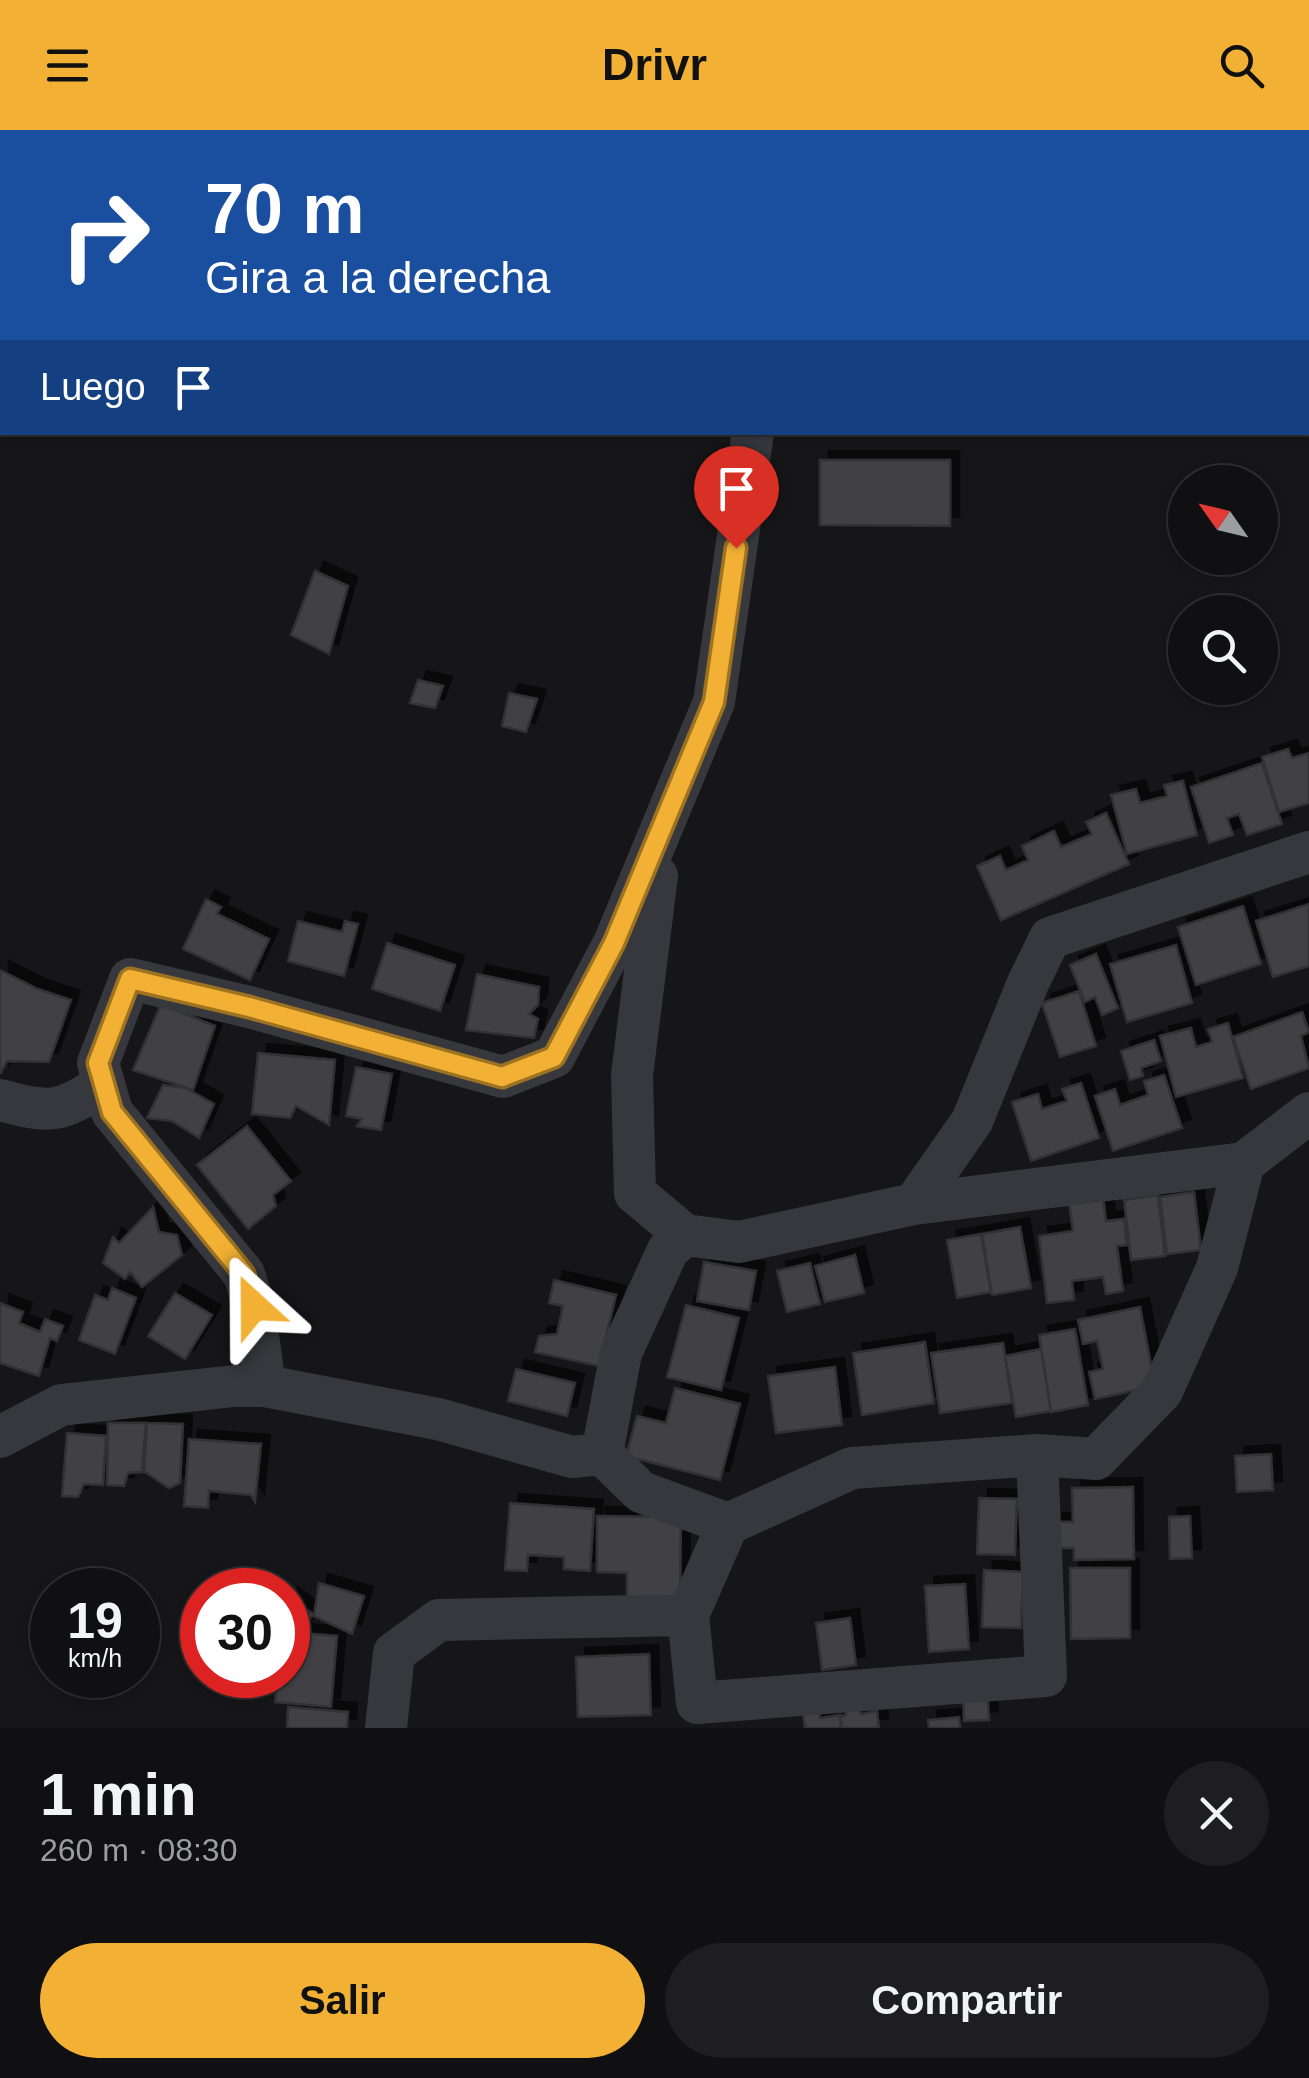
<!DOCTYPE html>
<html lang="es">
<meta charset="utf-8">
<style>
:root{--surface:#101012;--page:#1e1e20;--text:#f1f3f6;--muted:#9c9d9f;--line:#303032;--accent:#f2b134}
body{margin:0;font-family:Arial,sans-serif;background:var(--page);color:var(--text);height:100vh;display:flex;flex-direction:column;font-size:38px;white-space:nowrap}
*{box-sizing:border-box;margin:0}
p{font-size:32px;color:var(--muted)}
.icon{flex:none;width:55px;height:55px;fill:none;stroke:currentColor;stroke-width:2;stroke-linecap:round;stroke-linejoin:round}
.map{position:relative;height:1598px;overflow:hidden}
.details{display:flex;flex-direction:column;background:var(--surface);flex:1}
.details>*{flex:none}
.top-card{position:absolute;left:0px;top:0px;width:1310px;height:305px;box-shadow:0 2px 8px #0004,0 0 0 2px var(--line);background:#1a4fa0;color:#fff;overflow:hidden}
.needle{width:65px;rotate:304deg}
.controls{position:absolute;left:1168px;top:335px;display:grid;gap:20px}
.controls a{display:grid;place-items:center;width:110px;height:110px;border-radius:50%;background:var(--surface);box-shadow:0 2px 8px #0004,0 0 0 2px var(--line);font-size:50px}
.speed{position:absolute;left:30px;top:1438px;display:flex;gap:20px;font-size:50px;font-weight:700;text-align:center}
.speed>*{display:grid;place-content:center;width:130px;height:130px;border-radius:50%;background:var(--surface);box-shadow:0 2px 8px #0004,0 0 0 2px var(--line);line-height:1}
.speed small{font-size:25px;font-weight:400}
.speed .limit{border:15px solid #d22;background:#fff;color:#111}
.pin{position:absolute;display:grid;place-items:center;width:85px;height:85px;color:#fff;margin:-102px -42px;border-radius:50% 50% 50% 0;rotate:-45deg;box-shadow:0 0 10px #0007}
.pin .icon{rotate:45deg}
.me{position:absolute;width:110px;margin:-55px;rotate:336deg;stroke-linejoin:round;filter:drop-shadow(0 0 8px #0008)}
.turn{display:flex;align-items:center;gap:35px;height:210px;padding:0 40px;font-size:45px}
.turn .icon{width:130px;height:130px;stroke-width:2.5}
.turn b{display:block;font-size:70px;line-height:85px}
.then{display:flex;align-items:center;height:95px;padding:0 40px;background:#0003;gap:20px;font-size:38px}
.round{display:grid;place-items:center;flex:none;width:105px;height:105px;border-radius:52px;background:var(--page)}
.headline{display:flex;align-items:center;justify-content:space-between;height:170px;padding:0 40px}
h1{font-size:60px;font-weight:700;line-height:75px}
.primary-button{display:flex;gap:20px;margin-top:auto;padding:20px 40px}
.primary-button a{flex:1;height:115px;border-radius:60px;background:var(--accent);color:#111;font-size:40px;font-weight:700;line-height:115px;text-align:center}
.primary-button a+a{background:var(--page);color:var(--text)}
header{display:flex;justify-content:space-between;align-items:center;height:130px;padding:0 40px;background:var(--accent);color:#111;font-size:45px;font-weight:700}
.map>svg:first-child{display:block}
.building{fill:#404145;stroke:#303034;stroke-width:2.5;filter:url(#shadow)}
.lines{fill:none;stroke-linecap:round;stroke-linejoin:round}
.minor{stroke:#37383d;stroke-width:42}
.route-casing{stroke:#9d7322;stroke-width:25}
.route{stroke:#f2b134;stroke-width:18}
</style>
<header><svg class="icon" aria-label="menu" viewBox="0 0 24 24"><path d="M4 6h16M4 12h16M4 18h16"/></svg>Drivr<svg class="icon" aria-label="search" viewBox="0 0 24 24"><circle cx="10" cy="10" r="6"/><path d="M15 15l6 6"/></svg></header>
<div class="map">
<svg width="1309" height="1598" viewBox="0 0 1309 1598">
<defs>
<filter id="shadow"><feDropShadow dx="9" dy="-9" stdDeviation="0" flood-color="#0009"/></filter>
</defs>
<rect width="100%" height="100%" fill="#161618"/>
<path class="building" d="M 550,0 L 626,0 L 625,2 Z
M 951,0 L 1022,0 L 951,2 Z
M 820,330 L 950,330 L 950,396 L 820,395 Z
M 315,441 L 348,456 L 329,524 L 291,505 Z
M 418,550 L 443,556 L 435,578 L 410,573 Z
M 509,563 L 537,569 L 526,602 L 502,596 Z
M 1288,619 L 1292,628 L 1309,623 L 1309,673 L 1279,682 L 1262,627 Z
M 1262,633 L 1282,694 L 1247,705 L 1239,684 L 1227,688 L 1233,705 L 1209,713 L 1191,657 Z
M 1183,651 L 1197,705 L 1127,724 L 1111,665 L 1136,659 L 1140,673 L 1167,666 L 1164,655 Z
M 1106,683 L 1129,734 L 1001,790 L 977,736 L 1000,726 L 1006,740 L 1028,730 L 1022,716 L 1054,701 L 1061,717 L 1092,704 L 1086,692 Z
M 206,769 L 221,777 L 217,784 L 269,809 L 250,850 L 183,819 Z
M 1309,774 L 1309,836 L 1273,847 L 1256,791 Z
M 1243,776 L 1261,834 L 1196,855 L 1178,797 Z
M 298,791 L 342,802 L 345,791 L 358,794 L 344,846 L 288,831 Z
M 387,813 L 455,835 L 440,881 L 372,859 Z
M 1176,815 L 1192,873 L 1127,892 L 1110,834 Z
M 1096,824 L 1118,878 L 1102,885 L 1095,867 L 1085,872 L 1070,835 Z
M 0,840 L 38,859 L 71,870 L 49,932 L 7,931 L 0,944 Z
M 477,844 L 539,857 L 538,875 L 529,884 L 538,889 L 534,908 L 466,900 Z
M 1079,861 L 1096,916 L 1060,927 L 1042,873 Z
M 161,874 L 215,896 L 193,960 L 133,940 Z
M 1302,882 L 1309,902 L 1301,906 L 1309,938 L 1251,959 L 1233,907 Z
M 1228,893 L 1243,948 L 1176,967 L 1160,906 L 1191,898 L 1196,917 L 1212,912 L 1208,899 Z
M 1154,910 L 1161,931 L 1141,938 L 1143,946 L 1130,950 L 1121,921 Z
M 258,923 L 335,930 L 329,995 L 296,976 L 290,988 L 252,984 Z
M 356,937 L 392,944 L 381,1000 L 357,996 L 362,989 L 346,986 Z
M 1164,945 L 1182,998 L 1113,1021 L 1095,966 L 1115,959 L 1120,975 L 1148,965 L 1144,951 Z
M 1081,953 L 1099,1008 L 1031,1031 L 1012,972 L 1038,964 L 1042,979 L 1067,971 L 1062,959 Z
M 163,955 L 186,958 L 214,974 L 199,1008 L 172,991 L 147,988 Z
M 247,996 L 291,1051 L 273,1065 L 276,1076 L 248,1099 L 197,1035 Z
M 1194,1062 L 1201,1120 L 1167,1124 L 1160,1067 Z
M 1158,1065 L 1165,1126 L 1131,1130 L 1124,1070 Z
M 1103,1068 L 1106,1091 L 1124,1089 L 1127,1115 L 1117,1116 L 1123,1161 L 1106,1164 L 1103,1147 L 1072,1151 L 1074,1170 L 1047,1173 L 1039,1106 L 1073,1101 L 1069,1072 Z
M 153,1077 L 159,1102 L 177,1105 L 182,1125 L 142,1157 L 130,1142 L 125,1149 L 103,1133 L 113,1107 L 119,1113 Z
M 1020,1097 L 1031,1158 L 992,1165 L 982,1104 Z
M 981,1104 L 991,1162 L 957,1168 L 947,1110 Z
M 855,1125 L 864,1163 L 825,1172 L 815,1136 Z
M 704,1132 L 756,1141 L 749,1180 L 697,1171 Z
M 810,1133 L 820,1174 L 787,1182 L 777,1141 Z
M 554,1150 L 616,1165 L 599,1236 L 535,1222 L 539,1206 L 557,1204 L 563,1176 L 549,1173 Z
M 112,1158 L 136,1168 L 115,1224 L 79,1210 L 95,1165 L 108,1170 Z
M 175,1163 L 212,1185 L 185,1229 L 148,1206 Z
M 0,1173 L 23,1182 L 19,1193 L 40,1202 L 45,1189 L 63,1196 L 57,1211 L 50,1208 L 39,1246 L 0,1233 Z
M 686,1175 L 739,1188 L 721,1260 L 667,1247 Z
M 1140,1177 L 1155,1256 L 1095,1269 L 1089,1242 L 1103,1239 L 1097,1211 L 1083,1214 L 1078,1190 Z
M 1075,1199 L 1088,1275 L 1051,1282 L 1039,1205 Z
M 925,1212 L 934,1273 L 862,1285 L 853,1223 Z
M 1003,1213 L 1012,1273 L 940,1283 L 931,1223 Z
M 1041,1219 L 1051,1281 L 1016,1287 L 1005,1226 Z
M 835,1237 L 842,1295 L 776,1303 L 768,1246 Z
M 516,1239 L 575,1253 L 567,1286 L 508,1271 Z
M 675,1258 L 740,1274 L 720,1350 L 626,1326 L 637,1286 L 666,1293 Z
M 108,1293 L 146,1293 L 142,1342 L 128,1343 L 124,1356 L 107,1355 Z
M 147,1293 L 183,1294 L 180,1353 L 169,1358 L 144,1341 Z
M 67,1303 L 106,1306 L 103,1355 L 84,1354 L 78,1367 L 62,1366 Z
M 189,1309 L 261,1314 L 255,1372 L 251,1365 L 209,1361 L 208,1378 L 184,1376 Z
M 1271,1324 L 1273,1360 L 1237,1362 L 1235,1326 Z
M 1133,1357 L 1134,1429 L 1074,1430 L 1074,1418 L 1053,1418 L 1053,1392 L 1073,1392 L 1072,1358 Z
M 979,1368 L 1017,1369 L 1015,1425 L 977,1424 Z
M 510,1373 L 594,1379 L 590,1441 L 564,1439 L 564,1427 L 528,1425 L 527,1441 L 505,1440 Z
M 597,1386 L 681,1387 L 680,1474 L 627,1474 L 627,1443 L 597,1442 Z
M 1190,1386 L 1192,1428 L 1170,1429 L 1169,1387 Z
M 1070,1438 L 1130,1438 L 1130,1508 L 1071,1509 Z
M 984,1440 L 1023,1442 L 1021,1498 L 982,1497 Z
M 319,1453 L 364,1466 L 352,1504 L 314,1486 Z
M 965,1454 L 969,1519 L 929,1522 L 925,1456 Z
M 289,1467 L 313,1484 L 301,1501 L 288,1495 Z
M 850,1488 L 856,1535 L 822,1540 L 816,1493 Z
M 288,1502 L 337,1506 L 331,1577 L 275,1572 L 278,1545 L 288,1545 Z
M 649,1524 L 651,1585 L 578,1587 L 576,1527 Z
M 987,1558 L 989,1590 L 964,1591 L 963,1559 Z
M 819,1576 L 820,1588 L 840,1585 L 841,1598 L 805,1598 L 802,1578 Z
M 288,1577 L 348,1582 L 347,1598 L 287,1598 Z
M 858,1578 L 861,1584 L 877,1581 L 879,1598 L 842,1598 L 841,1586 L 846,1585 L 846,1579 Z
M 959,1587 L 960,1598 L 929,1598 L 928,1590 Z"/>
<g class="lines">
<path class="minor" d="M 792,2 L 793,0
M 1308,115 L 1309,116
M 657,746 L 632,945 L 635,1063 L 685,1105 L 739,1112 L 914,1074 L 1244,1033
M 0,970 C 50,983 58,984 102,955
M 914,1074 L 972,991 L 1028,853 L 1050,808 L 1309,722
M 685,1105 L 668,1120 L 621,1223 L 602,1324 L 641,1362 L 728,1394
M 265,1256 L 438,1289 L 572,1327 L 602,1324
M 0,1307 L 61,1275 L 234,1256 L 265,1256 L 254,1176 L 244,1144 L 112,982 L 98,933 L 130,849 L 249,877 L 503,947 L 554,927 L 614,813 L 714,572 L 753,302
M 1037,1325 L 1046,1546 L 697,1573 L 688,1485 L 728,1394 L 852,1338 L 1037,1325 L 1096,1329 L 1162,1261 L 1217,1138 L 1244,1033 L 1309,983
M 386,1598 L 394,1523 L 439,1490 L 688,1485"/>
</g>
<g class="lines">
<defs>
<path id="route" d="M 254,1176 L 244,1144 L 112,982 L 98,933 L 130,849 L 249,877 L 502,947 L 554,927 L 614,813 L 714,572 L 736,418"/>
</defs>
<use href="#route" class="route-casing"/>
<use href="#route" class="route"/>
</g>
</svg>
<div class="controls">
<a><svg class="needle" viewBox="-14 -14 28 28"><path d="M0-13l5 13h-10z" fill="#e53935"/><path d="M0 13l5-13h-10z" fill="#9c9d9f"/></svg></a>
<a><svg class="icon" aria-label="search" viewBox="0 0 24 24"><circle cx="10" cy="10" r="6"/><path d="M15 15l6 6"/></svg></a>
</div>
<div class="speed"><div>19<small>km/h</small></div><div class="limit">30</div></div>
<div class="pin" style="left:736px;top:418px;background:#d93025"><svg class="icon" aria-label="arrive" viewBox="0 0 24 24"><path d="M6 21V4h12l-3 4 3 4H6"/></svg></div>
<svg class="me" style="left:254px;top:1176px" viewBox="-20 -20 40 40"><path d="M0-17L14 15 0 8-14 15z" fill="#f2b134" stroke="#fff" stroke-width="4"/></svg>
<div class="top-card">
<div class="turn"><svg class="icon" aria-label="right" viewBox="0 0 24 24"><path d="M7 20v-9h11M14 6l5 5-5 5"/></svg><div><b>70 m</b>Gira a la derecha</div></div>
<div class="then">Luego<svg class="icon" aria-label="arrive" viewBox="0 0 24 24"><path d="M6 21V4h12l-3 4 3 4H6"/></svg></div>
</div>
</div>
<section class="details">
<div class="headline"><div><h1>1 min</h1><p>260 m · 08:30</p></div><a class="round"><svg class="icon" aria-label="close" viewBox="0 0 24 24"><path d="M6 6l12 12M18 6L6 18"/></svg></a></div>
<div class="primary-button"><a>Salir</a><a>Compartir</a></div>
</section>
